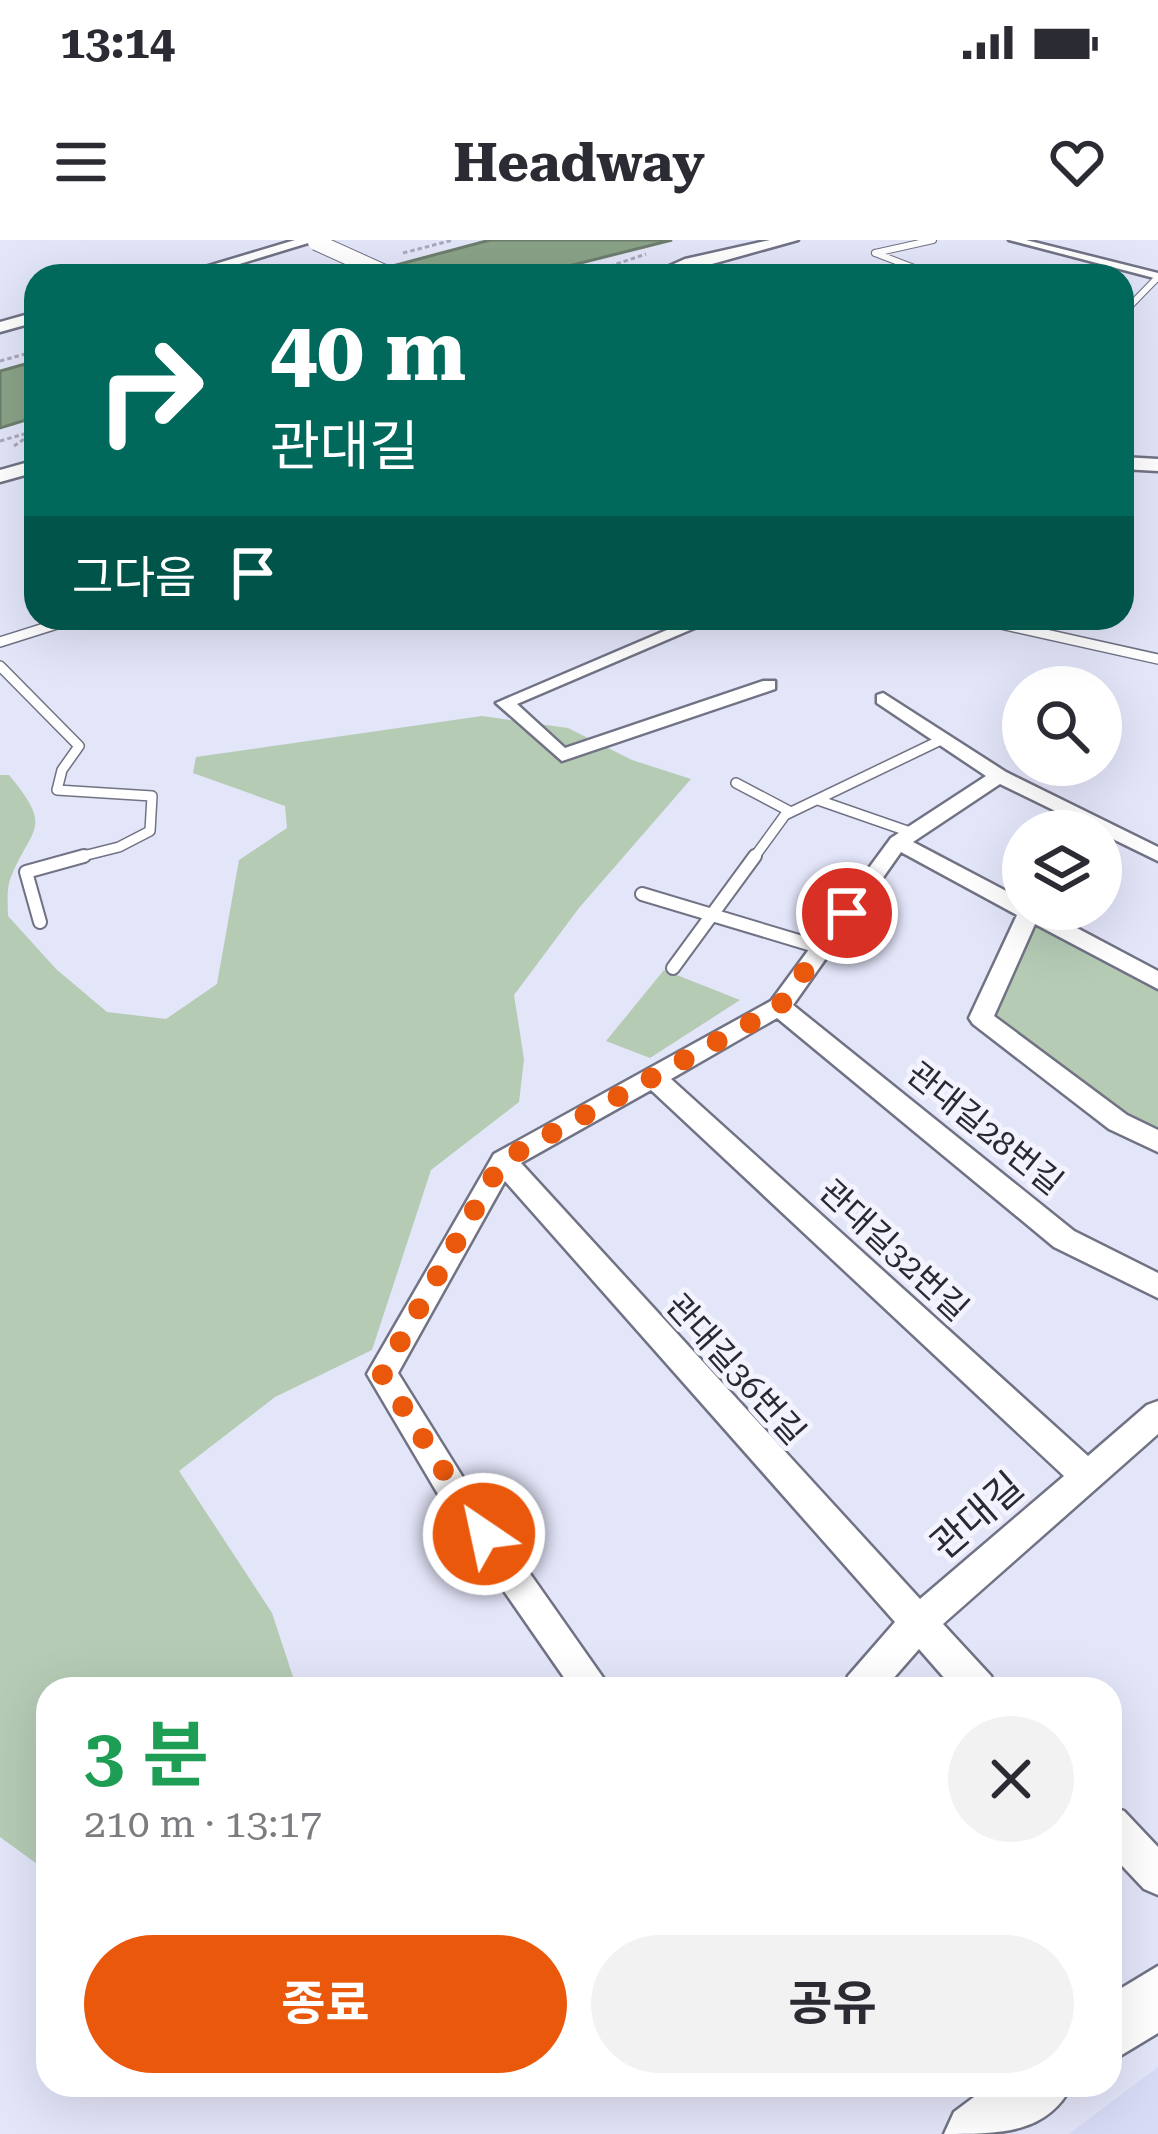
<!DOCTYPE html>
<html lang="ko">
<meta charset="utf-8">
<style>
:root{--surface:#fff;--page:#f2f2f3;--text:#2b2b33;--muted:#7c7c81;--accent:#ea580c}
body{margin:0;font-family:"Roboto Serif","Noto Sans KR",serif;background:var(--page);color:var(--text);height:100vh;display:flex;flex-direction:column;font-size:45px;white-space:nowrap}
*{box-sizing:border-box;margin:0}
p{font-size:39px;color:var(--muted)}
.icon{flex:none;width:66px;height:66px;fill:none;stroke:currentColor;stroke-width:2;stroke-linecap:round;stroke-linejoin:round}
.map{position:relative;flex:1;overflow:hidden}
.side{position:absolute;left:36px;top:1437px;width:1086px;height:420px;display:flex;flex-direction:column;background:var(--surface);border-radius:36px;box-shadow:0 12px 48px #0002}
.side>*{flex:none}
.banner{position:absolute;left:24px;top:24px;width:1110px;height:366px;border-radius:36px;box-shadow:0 12px 48px #0002;background:#00695c;color:#fff;overflow:hidden}
.fabs{position:absolute;left:1002px;top:426px;display:grid;gap:24px}
.fabs a{display:grid;place-items:center;width:120px;height:120px;border-radius:50%;background:var(--surface);box-shadow:0 12px 48px #0002;font-size:60px}
.pin{position:absolute;display:grid;place-items:center;width:102px;height:102px;color:#fff;margin:-51px;border:6px solid #fff;border-radius:50%;box-shadow:0 3px 12px #0007}
.me{position:absolute;width:132px;margin:-66px;rotate:326deg;stroke-linejoin:round;filter:drop-shadow(0 0 9px #0008)}
.turn{display:flex;align-items:center;gap:42px;height:252px;padding:0 48px;font-size:54px}
.turn .icon{width:156px;height:156px;stroke-width:2.5}
.turn b{display:block;font-size:84px;line-height:102px}
.then{display:flex;align-items:center;height:114px;padding:0 48px;background:#0003;gap:24px;font-size:45px}
.round{display:grid;place-items:center;flex:none;width:126px;height:126px;border-radius:63px;background:var(--page)}
.head{display:flex;align-items:center;justify-content:space-between;height:204px;padding:0 48px}
h1{font-size:72px;font-weight:700;line-height:90px;color:#1e9e55}
.primary-button{display:flex;gap:24px;margin-top:auto;padding:24px 48px}
.primary-button a{flex:1;height:138px;border-radius:72px;background:var(--accent);color:#fff;font-size:48px;font-weight:700;line-height:138px;text-align:center}
.primary-button a+a{background:var(--page);color:var(--text)}
.status{display:flex;justify-content:space-between;align-items:center;height:84px;padding:0 60px;background:var(--surface);direction:ltr}
.status svg{height:33px;fill:currentColor}
header{display:flex;justify-content:space-between;align-items:center;height:156px;padding:0 48px;background:var(--surface);font-size:54px;font-weight:700}
.map>svg:first-child{display:block}
.built{fill:#d8dbf6}
.green{fill:#b5cbb4}
.water{fill:#8aa388;stroke:#6d7e6e;stroke-width:3}
.lines{fill:none;stroke-linecap:round;stroke-linejoin:round}
.lane-far2-casing{stroke:#717385;stroke-width:8}
.lane-far1-casing{stroke:#717385;stroke-width:12}
.lane-casing{stroke:#717385;stroke-width:16}
.street-casing{stroke:#717385;stroke-width:5}
.secondary-casing{stroke:#717385;stroke-width:5}
.path{stroke:#a8a9ba;stroke-width:3;stroke-dasharray:4.5 3;stroke-linecap:butt}
.lane-far2{stroke:#fff;stroke-width:6}
.lane-far1{stroke:#fff;stroke-width:9}
.lane{stroke:#fff;stroke-width:12}
.street{fill:#fff;fill-rule:evenodd}
.secondary{fill:#fff;fill-rule:evenodd}
.secondary-bridge-casing{stroke:#717385;stroke-width:18;stroke-linecap:butt}
.secondary-bridge{stroke:#fff;stroke-width:16}
.route{stroke:#ea580c;stroke-width:21;stroke-dasharray:0 37.8}
.labels{text-anchor:middle;dominant-baseline:central;stroke-width:10;stroke-linejoin:round;paint-order:stroke}
.street-label{font-size:33px;fill:#292931;stroke:#f2f3ff}
.near-street-label{font-size:39px;fill:#292931;stroke:#f2f3ff}
</style>
<div class="status"><b>13:14</b><svg viewBox="0 0 49 12"><path d="M0 12V9h3v3zM5 12V6h3v6zM10 12V3h3v9zM15 12V0h3v12zM26 1h20v11H26zM47 4h2v5h-2z"/></svg></div>
<header><svg class="icon" aria-label="menu" viewBox="0 0 24 24"><path d="M4 6h16M4 12h16M4 18h16"/></svg>Headway<svg class="icon" aria-label="heart" viewBox="0 0 24 24"><path d="M12 20l-8-8c-3-5 5-10 8-4 3-6 11-1 8 4z"/></svg></header>
<div class="map">
<svg width="1158" height="1894" viewBox="0 0 1158 1894">
<rect width="100%" height="100%" fill="#e3e5f9"/>
<path class="built" d="M 1158,1827 L 1158,1894 L 1069,1894 Z"/>
<path class="green" d="M 482,476 L 568,488 L 632,520 L 691,539 L 579,668 L 514,755 L 524,819 L 519,862 L 431,930 L 372,1110 L 275,1157 L 179,1231 L 272,1373 L 297,1449 L 48,1449 L 48,1632 L 0,1597 L 0,535 L 9,535 C 54,589 32,586 11,637 C 6,648 8,664 8,676 L 56,729 L 107,772 L 166,779 L 217,744 L 239,620 L 287,588 L 285,566 L 193,533 L 196,517 Z
M 1029,672 L 1158,741 L 1158,902 L 981,778 Z
M 664,730 L 740,760 L 650,818 L 606,801 Z"/>
<path class="water" d="M 490,0 L 672,0 L 529,36 L 355,36 Z
M 36,121 L 36,177 L 0,188 L 0,131 Z"/>
<g class="lines">
<defs>
<path id="lane-far2" d="M 875,13 L 935,36
M 875,13 L 933,0
M 1122,74 L 1158,37"/>
<path id="lane-far1" d="M 992,382 L 1158,419
M 0,402 L 76,378
M 0,426 L 79,506 L 62,530 L 57,550 L 152,556 L 150,591 L 119,607 L 71,619
M 736,543 L 791,572
M 818,560 L 913,593
M 753,619 L 785,575 L 943,499"/>
<path id="lane" d="M 642,654 L 822,708
M 40,682 L 26,632 L 84,616
M 673,728 L 755,616"/>
<path id="street" d="M 1009,0 L 1026,0 L 1158,33 L 1158,39 Z
M 695,378 L 718,378 L 517,464 L 565,508 L 763,441 L 775,441 L 775,449 L 562,521 L 496,463 Z
M 883,453 L 1006,532 L 1158,607 L 1158,621 L 1000,544 L 913,602 L 1023,660 L 1023,669 L 1041,669 L 1158,731 L 1158,749 L 1035,684 L 994,776 L 1127,875 L 1158,890 L 1158,912 L 1109,889 L 973,784 L 969,778 L 1017,675 L 901,612 L 793,765 L 1074,991 L 1158,1033 L 1158,1058 L 1054,1007 L 777,778 L 671,839 L 1088,1216 L 1147,1165 L 1158,1161 L 1158,1194 L 943,1384 L 991,1436 L 996,1449 L 954,1449 L 919,1409 L 884,1449 L 843,1449 L 848,1436 L 895,1382 L 505,941 L 398,1133 L 467,1244 L 611,1449 L 572,1449 L 445,1266 L 367,1134 L 494,914 L 771,761 L 891,598 L 986,536 L 877,463 L 877,455 ZM 651,850 L 1064,1236 L 920,1359 L 521,923 Z
M 1110,1566 L 1124,1571 L 1158,1607 L 1158,1655 L 1144,1649 L 1110,1613 Z"/>
<path id="secondary" d="M 295,0 L 318,0 L 200,36 L 175,36 Z
M 770,0 L 798,0 L 669,36 L 647,36 L 685,19 Z
M 36,72 L 36,82 L 0,92 L 0,82 Z
M 1122,217 L 1158,219 L 1158,231 L 1122,229 Z
M 36,220 L 36,232 L 0,242 L 0,230 Z
M 1158,1726 L 1158,1793 L 1110,1822 L 1110,1755 Z
M 990,1845 L 1072,1845 C 1047,1894 1000,1894 944,1894 L 954,1872 Z"/>
</defs>
<use href="#lane-far2" class="lane-far2-casing"/>
<use href="#lane-far1" class="lane-far1-casing"/>
<use href="#lane" class="lane-casing"/>
<use href="#street" class="street-casing"/>
<use href="#secondary" class="secondary-casing"/>
<path class="path" d="M 403,13 L 453,0
M 581,36 L 646,14
M 0,121 L 36,111
M 0,201 L 31,192
M 14,206 L 36,191"/>
<use href="#lane-far2" class="lane-far2"/>
<use href="#lane-far1" class="lane-far1"/>
<use href="#lane" class="lane"/>
<use href="#street" class="street"/>
<use href="#secondary" class="secondary"/>
<defs>
<path id="secondary-bridge" d="M 316,2 L 391,36"/>
</defs>
<use href="#secondary-bridge" class="secondary-bridge-casing"/>
<use href="#secondary-bridge" class="secondary-bridge"/>
</g>
<g class="lines">
<path class="route" d="M 484,1294 L 382,1134 L 502,921 L 779,767 L 847,673"/>
</g>
<g class="labels">
<g class="street-label">
<text transform="translate(985 888) rotate(39)">관대길28번길</text>
<text transform="translate(894 1010) rotate(43)">관대길32번길</text>
<text transform="translate(736 1129) rotate(48)">관대길36번길</text>
</g>
<g class="near-street-label">
<text transform="translate(977 1276) rotate(-41)">관대길</text>
</g>
</g>
</svg>
<div class="fabs">
<a><svg class="icon" aria-label="search" viewBox="0 0 24 24"><circle cx="10" cy="10" r="6"/><path d="M15 15l6 6"/></svg></a>
<a><svg class="icon" aria-label="layers" viewBox="0 0 24 24"><path d="M12 4l9 5-9 5-9-5zM3 14l9 5 9-5"/></svg></a>
</div>
<div class="pin" style="left:847px;top:673px;background:#d93025"><svg class="icon" aria-label="arrive" viewBox="0 0 24 24"><path d="M6 21V4h12l-3 4 3 4H6"/></svg></div>
<svg class="me" style="left:484px;top:1294px" viewBox="-20 -20 40 40"><circle r="17" fill="#ea580c" stroke="#fff" stroke-width="3"/><path d="M0-11L8 9 0 5-8 9z" fill="#fff"/></svg>
<div class="banner">
<div class="turn"><svg class="icon" aria-label="right" viewBox="0 0 24 24"><path d="M7 20v-9h11M14 6l5 5-5 5"/></svg><div><b>40 m</b>관대길</div></div>
<div class="then">그다음<svg class="icon" aria-label="arrive" viewBox="0 0 24 24"><path d="M6 21V4h12l-3 4 3 4H6"/></svg></div>
</div>
<section class="side">
<div class="head"><div><h1>3 분</h1><p>210 m · 13:17</p></div><a class="round"><svg class="icon" aria-label="close" viewBox="0 0 24 24"><path d="M6 6l12 12M18 6L6 18"/></svg></a></div>
<div class="primary-button"><a>종료</a><a>공유</a></div>
</section>
</div>
